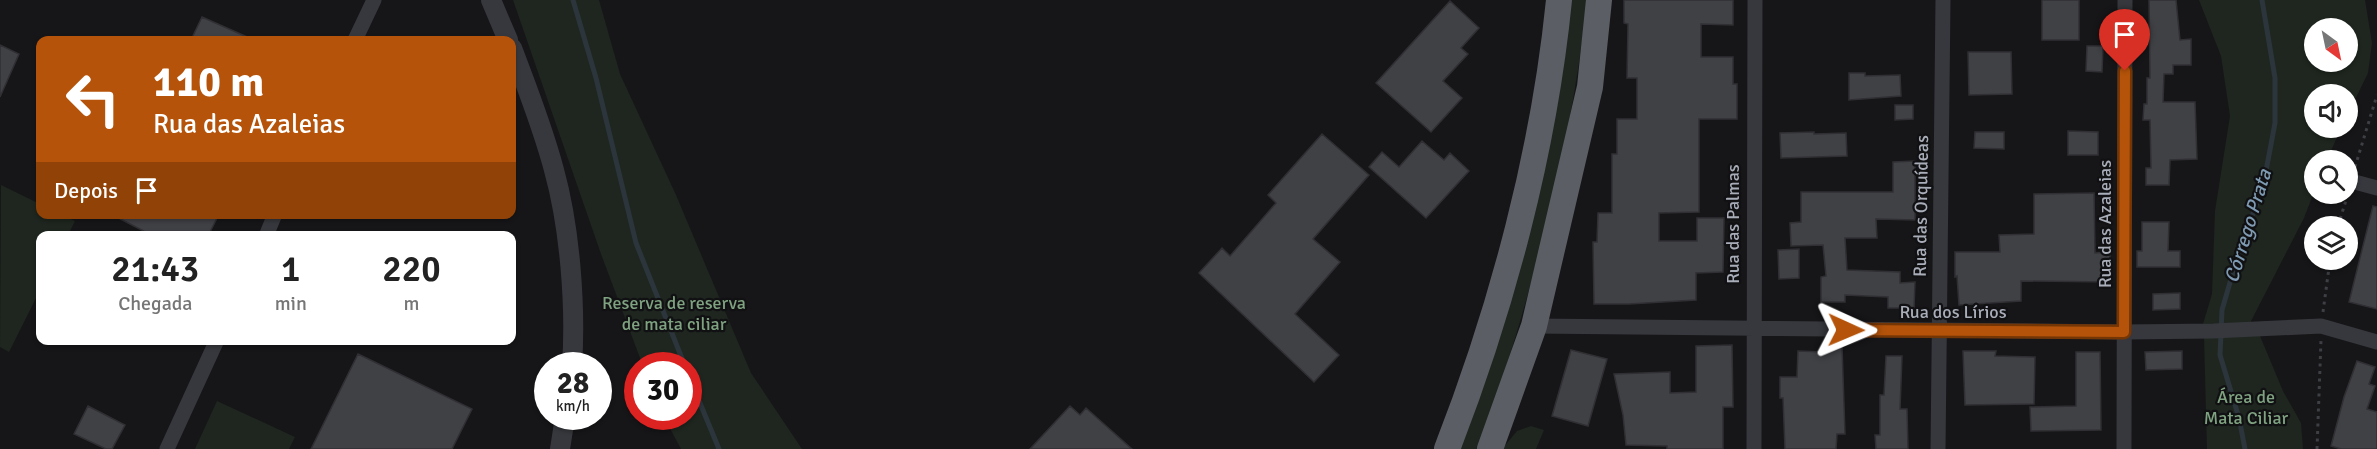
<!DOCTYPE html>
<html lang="pt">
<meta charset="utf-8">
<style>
:root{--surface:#fff;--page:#f2f2f2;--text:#222;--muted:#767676}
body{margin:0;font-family:Signika,sans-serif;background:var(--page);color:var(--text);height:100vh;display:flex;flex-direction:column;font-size:22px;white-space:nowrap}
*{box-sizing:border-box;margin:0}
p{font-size:20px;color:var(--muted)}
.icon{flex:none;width:33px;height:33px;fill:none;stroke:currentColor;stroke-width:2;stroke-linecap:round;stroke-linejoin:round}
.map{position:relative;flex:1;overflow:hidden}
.sheet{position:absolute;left:36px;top:231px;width:480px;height:114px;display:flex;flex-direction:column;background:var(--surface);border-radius:12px;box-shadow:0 2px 4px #0004}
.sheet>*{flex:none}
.top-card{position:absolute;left:36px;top:36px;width:480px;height:183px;border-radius:12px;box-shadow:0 2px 4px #0004;background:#b45309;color:#fff;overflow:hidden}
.needle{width:39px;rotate:147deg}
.tools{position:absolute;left:2304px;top:18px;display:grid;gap:12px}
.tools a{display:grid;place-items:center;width:54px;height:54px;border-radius:50%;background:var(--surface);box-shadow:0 2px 4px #0004;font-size:30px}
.speed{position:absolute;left:534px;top:352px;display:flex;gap:12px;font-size:30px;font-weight:700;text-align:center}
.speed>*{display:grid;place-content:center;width:78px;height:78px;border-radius:50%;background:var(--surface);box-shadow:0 2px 4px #0004;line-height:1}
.speed small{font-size:15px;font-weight:400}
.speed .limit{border:9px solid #d22;background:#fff;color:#111}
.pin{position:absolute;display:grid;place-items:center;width:51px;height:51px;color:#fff;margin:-62px -26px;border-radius:50% 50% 50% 0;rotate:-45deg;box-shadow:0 0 6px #0007}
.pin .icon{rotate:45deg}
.me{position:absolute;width:66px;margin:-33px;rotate:91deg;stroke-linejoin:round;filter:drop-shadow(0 0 4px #0008)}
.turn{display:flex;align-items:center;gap:21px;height:126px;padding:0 18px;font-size:27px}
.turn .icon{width:78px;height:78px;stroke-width:2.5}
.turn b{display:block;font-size:42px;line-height:51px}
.then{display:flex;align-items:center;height:57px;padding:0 18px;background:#0003;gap:12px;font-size:22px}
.eta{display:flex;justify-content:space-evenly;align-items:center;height:102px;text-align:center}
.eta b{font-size:36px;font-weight:600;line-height:42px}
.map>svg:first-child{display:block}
.green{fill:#1e261f;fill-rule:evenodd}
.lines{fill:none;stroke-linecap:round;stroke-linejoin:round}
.stream{stroke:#2c353c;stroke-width:5}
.building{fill:#404145;stroke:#303034;stroke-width:1.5}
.path{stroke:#3d3f44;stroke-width:3;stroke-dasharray:3 4.5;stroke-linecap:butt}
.minor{stroke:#37383d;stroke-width:15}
.tertiary{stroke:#37383d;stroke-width:20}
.trunk{stroke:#5b5e65;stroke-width:26}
.route-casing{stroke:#753606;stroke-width:15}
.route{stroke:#b45309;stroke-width:10}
.labels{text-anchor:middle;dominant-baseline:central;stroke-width:4.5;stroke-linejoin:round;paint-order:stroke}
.street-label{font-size:18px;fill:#a8adb8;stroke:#111113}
.park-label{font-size:18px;fill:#7fa381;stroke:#111113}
.water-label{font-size:20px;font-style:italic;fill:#7f9bb3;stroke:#111113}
</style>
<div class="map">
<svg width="2377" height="449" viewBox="0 0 2377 449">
<rect width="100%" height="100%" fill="#161618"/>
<path class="green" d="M 513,0 L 599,0 L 620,74 L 676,195 L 751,373 L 802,449 L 681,449 L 664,417 L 688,417 L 688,366 L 643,366 L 601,254 Z
M 1570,0 L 1587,0 C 1571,153 1529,304 1479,449 L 1458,449 Z
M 2199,0 L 2365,0 L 2372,43 L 2368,73 L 2348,114 L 2348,94 L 2314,94 L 2314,128 L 2341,128 L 2327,160 L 2314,160 L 2314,192 L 2304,218 L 2250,323 L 2203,324 L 2212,294 L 2215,211 L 2230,116 L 2221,56 ZM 2314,28 L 2348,28 L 2348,62 L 2314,62 Z
M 1,185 L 40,204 L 40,214 L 61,215 L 75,221 L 68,235 L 40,236 L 40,290 L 9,352 L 0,347 Z
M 2260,336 L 2283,391 L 2301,423 L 2303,449 L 2207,449 L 2204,337 Z
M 217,401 L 295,437 L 289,449 L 195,449 Z
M 1531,426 L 1544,430 L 1536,449 L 1502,449 L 1517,431 Z"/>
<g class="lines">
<path class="stream" d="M 573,0 L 596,78 L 636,243 L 685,366
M 688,374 L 719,449
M 2245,449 L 2239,418 L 2220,355 L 2222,310 L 2240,248 L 2263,187 L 2275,123 L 2275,78 L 2262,0"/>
</g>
<path class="building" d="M 1624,0 L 1733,0 L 1733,25 L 1701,24 L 1701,57 L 1733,57 L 1733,84 L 1737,84 L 1737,119 L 1699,119 L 1699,212 L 1659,213 L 1659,241 L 1697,241 L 1697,218 L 1724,218 L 1723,272 L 1696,273 L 1696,300 L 1629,304 L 1594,304 L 1593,242 L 1597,242 L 1598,213 L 1612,213 L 1612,154 L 1617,154 L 1617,119 L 1637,119 L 1637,78 L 1627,78 L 1628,24 L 1624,23 Z
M 2042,0 L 2079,0 L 2079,40 L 2042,40 Z
M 2149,0 L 2176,0 L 2180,40 L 2191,39 L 2191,65 L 2173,65 L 2173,74 L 2164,74 L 2163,102 L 2195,102 L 2197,159 L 2170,160 L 2169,185 L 2146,185 L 2146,168 L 2151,168 L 2150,120 L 2143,120 L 2144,104 L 2147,104 L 2147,78 L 2150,78 Z
M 1450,1 L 1479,28 L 1461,48 L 1468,54 L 1443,81 L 1462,98 L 1431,132 L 1376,83 Z
M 202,17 L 254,40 L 191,40 Z
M 0,45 L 19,54 L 0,97 Z
M 2087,46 L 2103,46 L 2102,72 L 2086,71 Z
M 1968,52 L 2011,52 L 2012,94 L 1969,95 Z
M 1849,73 L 1865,73 L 1865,76 L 1900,75 L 1901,96 L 1849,100 Z
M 1895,105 L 1913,105 L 1913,119 L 1895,120 Z
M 2068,131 L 2098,132 L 2098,155 L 2068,155 Z
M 1814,132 L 1814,134 L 1846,133 L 1847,156 L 1781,158 L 1780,133 Z
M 1975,132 L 2004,132 L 2004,149 L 1974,148 Z
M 1322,134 L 1369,175 L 1313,239 L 1340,262 L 1295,314 L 1339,355 L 1314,382 L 1199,273 L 1222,248 L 1230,256 L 1276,203 L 1268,195 Z
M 1422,141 L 1444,160 L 1450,153 L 1469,171 L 1426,218 L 1369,167 L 1382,152 L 1399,167 Z
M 1915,161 L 1915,220 L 1876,219 L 1877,238 L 1845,238 L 1847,270 L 1900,272 L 1900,283 L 1915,282 L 1914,308 L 1888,308 L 1888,297 L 1845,295 L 1845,302 L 1821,302 L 1821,277 L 1826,276 L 1823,245 L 1791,246 L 1790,223 L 1801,222 L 1801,192 L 1893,192 L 1893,162 Z
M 2094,193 L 2095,253 L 2110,252 L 2110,282 L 2021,281 L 2021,301 L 1959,305 L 1957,276 L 1955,277 L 1955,252 L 2000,252 L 1999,235 L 2034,234 L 2034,194 Z
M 2373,206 L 2377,207 L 2377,309 L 2349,302 Z
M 111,214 L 219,214 L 208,236 L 153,236 Z
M 2142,222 L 2169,222 L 2168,251 L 2180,251 L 2180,267 L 2137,267 L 2137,251 L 2142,251 Z
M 1799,249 L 1799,278 L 1779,279 L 1778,250 Z
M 2180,293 L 2180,309 L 2153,310 L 2153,294 Z
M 1732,345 L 1733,407 L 1723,407 L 1723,449 L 1667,449 L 1667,446 L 1626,445 L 1623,415 L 1614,374 L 1670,372 L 1670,393 L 1696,392 L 1696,346 Z
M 1842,346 L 1845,434 L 1837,434 L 1836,449 L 1785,449 L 1783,398 L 1780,398 L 1780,377 L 1797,377 L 1798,351 L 1824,352 L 1824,347 Z
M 1571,350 L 1607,359 L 1588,426 L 1552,416 Z
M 1963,351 L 1996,351 L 1995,356 L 2035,357 L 2034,404 L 1965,405 Z
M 2182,351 L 2182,369 L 2146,370 L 2145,352 Z
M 2076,352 L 2100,352 L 2101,430 L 2031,431 L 2030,407 L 2076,406 Z
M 358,354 L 472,409 L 452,449 L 311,449 Z
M 1886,356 L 1902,356 L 1900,409 L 1907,409 L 1908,449 L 1876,449 L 1875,435 L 1880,435 L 1880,395 L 1884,395 Z
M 2357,361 L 2375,367 L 2369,384 L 2375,386 L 2367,409 L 2377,412 L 2377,449 L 2341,449 L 2331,446 L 2344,397 Z
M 88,406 L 125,425 L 112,449 L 106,449 L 74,434 Z
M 1070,406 L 1080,415 L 1086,408 L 1132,449 L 1030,449 Z"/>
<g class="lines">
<path class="path" d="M 2355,167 L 2377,95
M 2338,226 L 2347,197
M 2323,312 L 2330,260
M 2317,449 L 2321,340"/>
<path class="minor" d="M 355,40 L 374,0
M 2351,181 L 2377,188
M 266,236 L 275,214
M 1534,326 L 2124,332 L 2213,331 L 2321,326 L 2377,342
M 167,449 L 217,340
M 1754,449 L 1755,0
M 1938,449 L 1943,0
M 2124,449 L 2125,0"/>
<path class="tertiary" d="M 491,0 L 508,40
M 512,48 C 527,88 543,128 554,170 C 570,228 576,306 572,366
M 560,449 L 565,417"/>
<path class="trunk" d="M 1447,449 C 1502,308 1544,151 1559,0
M 1490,449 L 1534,326 L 1590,87 L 1599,0"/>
</g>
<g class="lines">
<defs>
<path id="route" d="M 1846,330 L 2124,332 L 2125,71"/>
</defs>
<use href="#route" class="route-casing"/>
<use href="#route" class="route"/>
</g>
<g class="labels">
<g class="street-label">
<text transform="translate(1921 206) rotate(-89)">Rua das Orquídeas</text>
<text transform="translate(1733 224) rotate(-90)">Rua das Palmas</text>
<text transform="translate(2105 224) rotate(-90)">Rua das Azaleias</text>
<text x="1953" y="312">Rua dos Lírios</text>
</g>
<g class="park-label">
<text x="674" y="303">Reserva de reserva<tspan x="674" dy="21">de mata ciliar</tspan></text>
<text x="2246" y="397">Área de<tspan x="2246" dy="21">Mata Ciliar</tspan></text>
</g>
<g class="water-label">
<text transform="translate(2248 226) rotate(-73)">Córrego Prata</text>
</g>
</g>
</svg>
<div class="tools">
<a><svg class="needle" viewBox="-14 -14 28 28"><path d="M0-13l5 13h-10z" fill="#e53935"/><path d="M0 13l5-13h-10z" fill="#767676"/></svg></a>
<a><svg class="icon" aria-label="sound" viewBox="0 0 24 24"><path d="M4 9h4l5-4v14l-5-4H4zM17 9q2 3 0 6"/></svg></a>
<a><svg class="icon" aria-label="search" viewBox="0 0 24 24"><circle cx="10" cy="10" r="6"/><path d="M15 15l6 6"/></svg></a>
<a><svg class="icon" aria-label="layers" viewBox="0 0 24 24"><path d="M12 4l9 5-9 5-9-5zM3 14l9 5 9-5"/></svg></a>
</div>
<div class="speed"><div>28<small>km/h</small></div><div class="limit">30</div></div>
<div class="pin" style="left:2125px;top:71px;background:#d93025"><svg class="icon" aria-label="arrive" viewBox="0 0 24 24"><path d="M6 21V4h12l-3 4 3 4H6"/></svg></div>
<svg class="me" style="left:1846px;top:330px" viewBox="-20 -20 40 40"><path d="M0-17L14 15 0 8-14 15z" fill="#b45309" stroke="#fff" stroke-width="4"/></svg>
<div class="top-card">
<div class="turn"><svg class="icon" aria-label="left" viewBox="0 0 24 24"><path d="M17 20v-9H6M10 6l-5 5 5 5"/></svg><div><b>110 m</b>Rua das Azaleias</div></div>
<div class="then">Depois<svg class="icon" aria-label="arrive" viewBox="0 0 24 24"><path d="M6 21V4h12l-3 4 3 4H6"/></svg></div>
</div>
<section class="sheet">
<div class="eta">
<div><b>21:43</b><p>Chegada</p></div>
<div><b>1</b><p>min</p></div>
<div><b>220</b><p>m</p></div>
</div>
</section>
</div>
